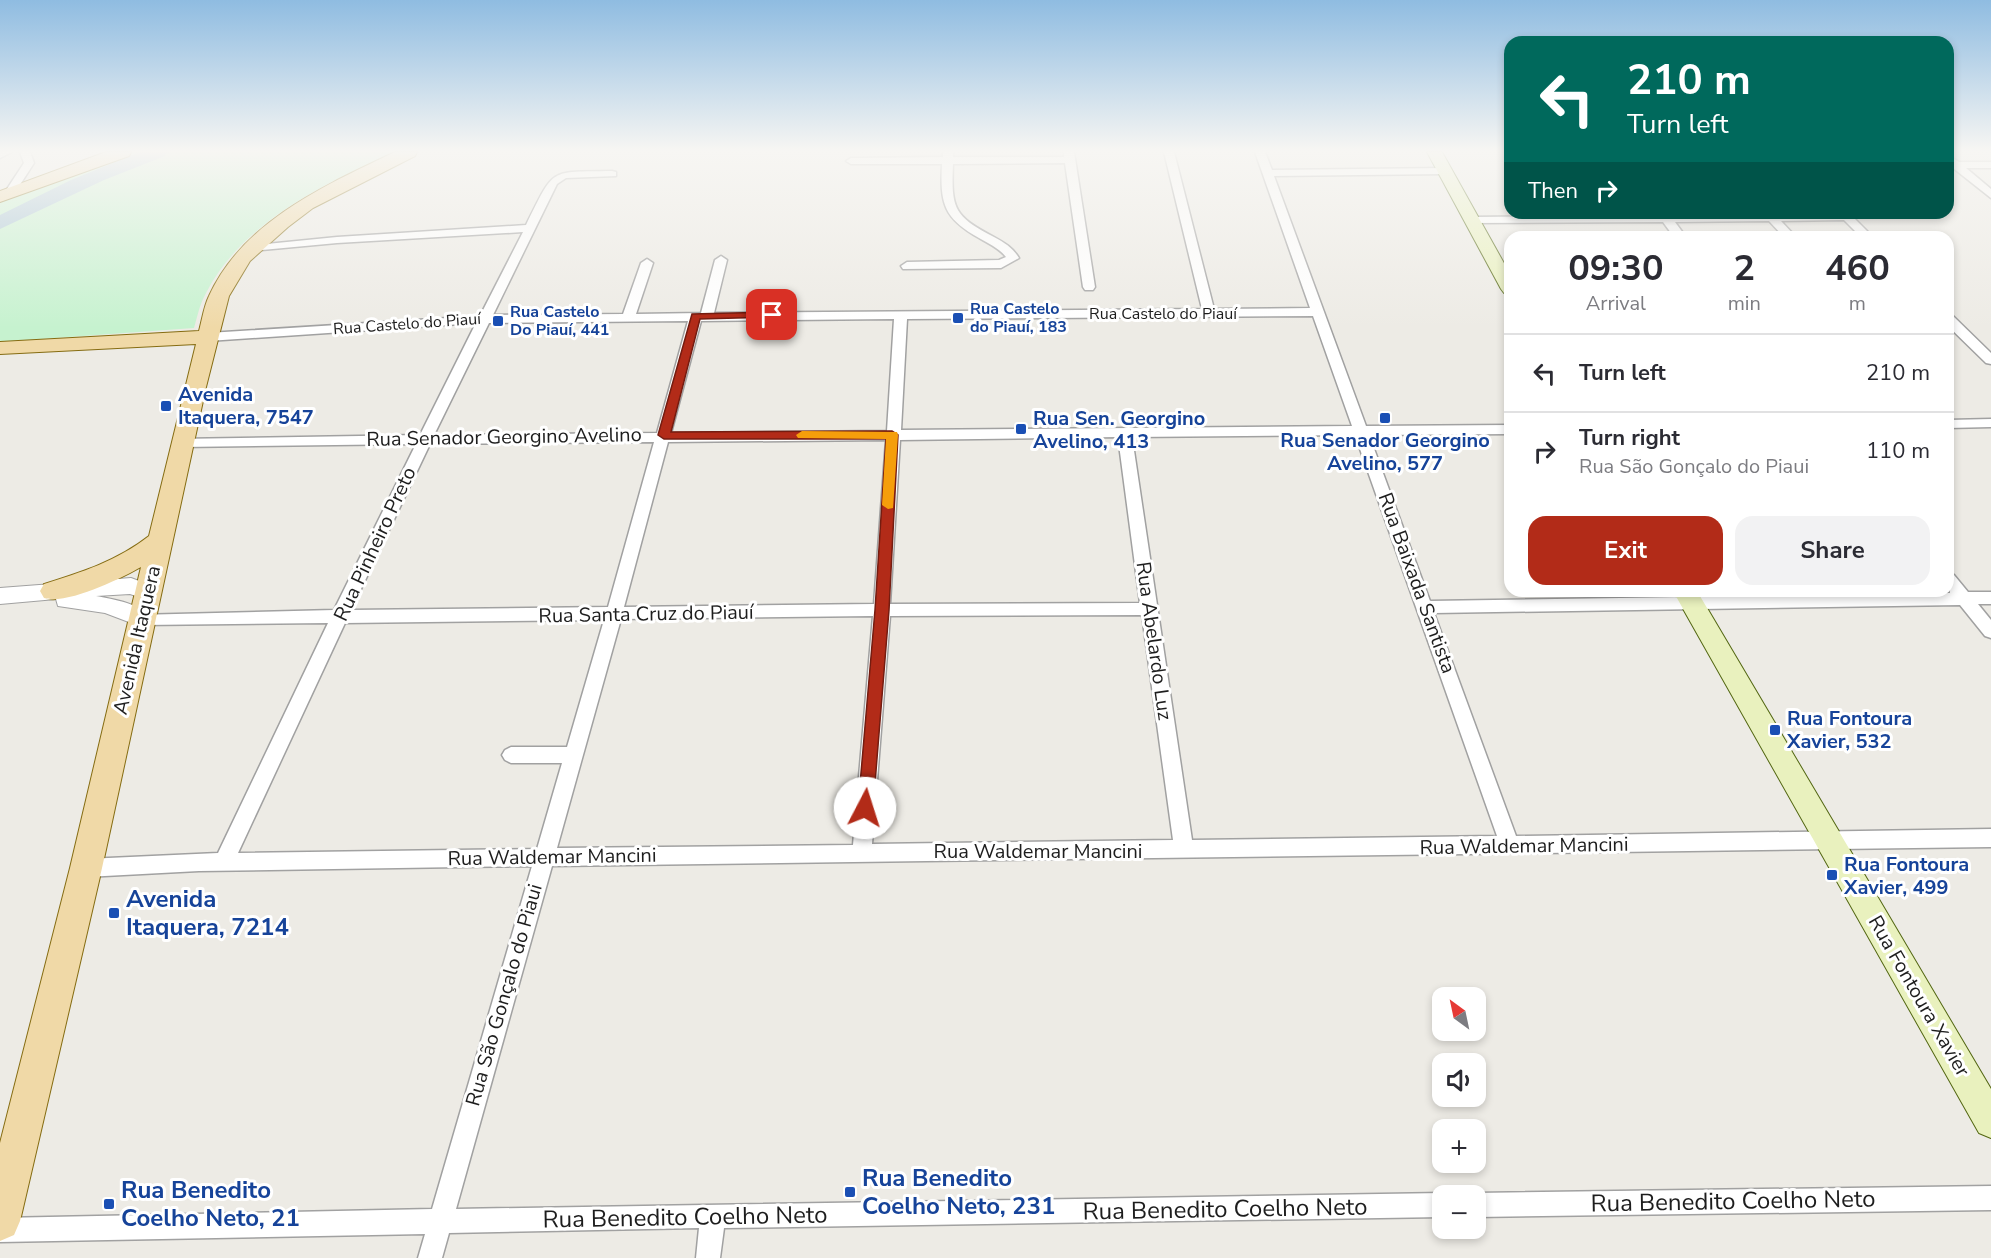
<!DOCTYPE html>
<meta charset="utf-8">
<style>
:root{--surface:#fff;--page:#f2f2f3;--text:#2b2b33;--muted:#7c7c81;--line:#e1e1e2;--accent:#b22b18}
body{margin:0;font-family:"Nunito Sans",sans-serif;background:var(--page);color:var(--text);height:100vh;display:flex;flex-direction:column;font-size:22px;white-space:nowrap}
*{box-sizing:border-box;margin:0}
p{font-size:20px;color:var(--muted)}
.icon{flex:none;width:33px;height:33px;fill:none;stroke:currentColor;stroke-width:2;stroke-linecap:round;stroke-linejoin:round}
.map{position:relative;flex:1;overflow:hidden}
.drawer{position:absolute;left:1504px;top:231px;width:450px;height:366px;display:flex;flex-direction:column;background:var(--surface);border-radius:18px;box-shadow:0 3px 9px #0003}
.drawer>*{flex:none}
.hud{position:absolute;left:1504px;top:36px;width:450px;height:183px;border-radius:18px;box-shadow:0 3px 9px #0003;background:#00695c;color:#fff;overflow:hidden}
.needle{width:39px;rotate:327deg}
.fabs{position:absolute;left:1432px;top:987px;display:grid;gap:12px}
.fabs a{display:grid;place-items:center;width:54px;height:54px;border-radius:12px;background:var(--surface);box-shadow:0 3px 9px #0003;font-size:30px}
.pin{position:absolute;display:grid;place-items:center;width:51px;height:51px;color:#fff;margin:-26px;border-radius:12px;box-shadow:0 3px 9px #0006}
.me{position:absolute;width:66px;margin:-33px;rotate:5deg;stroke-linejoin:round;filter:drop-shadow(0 0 4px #0008)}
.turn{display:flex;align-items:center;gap:21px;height:126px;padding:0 24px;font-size:27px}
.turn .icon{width:78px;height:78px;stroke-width:2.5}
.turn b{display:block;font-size:42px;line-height:51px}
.then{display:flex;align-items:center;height:57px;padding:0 24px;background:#0003;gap:12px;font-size:22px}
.eta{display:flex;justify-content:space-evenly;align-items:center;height:102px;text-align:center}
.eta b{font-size:36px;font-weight:700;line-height:42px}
.action{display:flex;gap:12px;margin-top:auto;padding:12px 24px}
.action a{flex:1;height:69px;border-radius:18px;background:var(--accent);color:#fff;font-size:24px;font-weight:700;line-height:69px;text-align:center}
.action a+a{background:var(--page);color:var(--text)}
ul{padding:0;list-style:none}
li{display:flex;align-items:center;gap:18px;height:78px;padding:0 24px;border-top:2px solid var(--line)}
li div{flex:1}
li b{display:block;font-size:22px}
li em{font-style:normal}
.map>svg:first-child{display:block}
.park{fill:#c6f2cf}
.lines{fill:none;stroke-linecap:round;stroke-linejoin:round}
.river{fill:#aac7d6;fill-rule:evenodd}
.minor-casing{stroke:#a1a1a1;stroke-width:3}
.tertiary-casing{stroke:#a1a1a1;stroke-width:2}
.secondary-casing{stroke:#536712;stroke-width:2}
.primary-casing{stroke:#856c12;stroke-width:2}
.minor{fill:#fff;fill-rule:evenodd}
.tertiary{fill:#fff;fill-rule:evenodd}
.secondary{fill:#e9f1be;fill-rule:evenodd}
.primary{fill:#f0d9a7;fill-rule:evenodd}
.route{fill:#b22b18;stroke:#741c10;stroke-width:1.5}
.slow{fill:#f59e0b}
.transit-dot{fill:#1a4fb4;stroke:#fff;stroke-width:2}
.labels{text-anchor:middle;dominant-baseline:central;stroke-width:6;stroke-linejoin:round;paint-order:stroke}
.far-transit-label{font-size:16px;font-weight:bold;fill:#164399;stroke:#fff;text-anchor:start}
.far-street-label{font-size:16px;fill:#1d1d1d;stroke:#fff}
.transit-label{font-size:20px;font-weight:bold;fill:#164399;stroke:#fff;text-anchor:start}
.street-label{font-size:20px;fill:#1d1d1d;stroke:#fff}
.near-transit-label{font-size:24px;font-weight:bold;fill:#164399;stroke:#fff;text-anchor:start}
.near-street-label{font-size:24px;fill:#1d1d1d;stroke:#fff}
</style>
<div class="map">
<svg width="1991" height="1258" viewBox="0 0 1991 1258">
<rect width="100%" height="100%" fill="#edebe5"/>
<path class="park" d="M 119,152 L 395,152 C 323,184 240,223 204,297 C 199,307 197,318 194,328 L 0,342 L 0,196 Z"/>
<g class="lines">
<path class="river" d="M 140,152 L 167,152 L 165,156 L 104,180 L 0,229 L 0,215 L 71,180 Z"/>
<defs>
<path id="minor" d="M 0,152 L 12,152 L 0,158 Z
M 20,152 L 30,152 L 34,163 L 14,194 L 6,194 L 5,192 L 24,163 Z
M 943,152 L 953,152 L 953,157 L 1064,157 L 1064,152 L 1074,152 L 1095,287 L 1093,290 L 1085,290 L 1083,287 L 1065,163 L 953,164 C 951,209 954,216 994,237 C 1005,243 1013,248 1019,258 L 1001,268 L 903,269 L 901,266 L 907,262 L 999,260 L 1006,257 C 999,248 989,244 979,238 C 943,218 940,203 942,164 L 851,164 L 846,161 L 851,158 L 943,157 Z
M 1164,152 L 1174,152 L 1214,309 L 1310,308 L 1255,152 L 1265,152 L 1272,170 L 1445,168 L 1450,171 L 1445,174 L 1274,176 L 1366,426 L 1510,425 L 1510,434 L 1369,435 L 1430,601 L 1950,593 L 1948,573 L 1954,575 L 1968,592 L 1991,592 L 1991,604 L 1978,604 L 1991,620 L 1991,638 L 1985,636 L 1960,605 L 1434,613 L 1516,836 L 1991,829 L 1991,847 L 552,866 L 456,1209 L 1443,1193 L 1449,1196 L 1443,1196 L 1443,1217 L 724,1228 L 720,1258 L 696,1258 L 699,1228 L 449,1233 L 442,1258 L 418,1258 L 425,1234 L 0,1242 L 0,1218 L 432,1209 L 532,866 L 199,871 L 86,877 L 79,874 L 76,868 L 79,862 L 86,859 L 218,853 L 328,623 L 142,625 L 136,623 L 134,619 L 136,615 L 334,610 L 416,444 L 182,447 L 175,442 L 177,439 L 420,435 L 476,323 L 208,341 L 202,337 L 208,333 L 480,316 L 523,232 L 337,243 L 251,251 L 247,250 L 247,246 L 337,237 L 526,225 C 555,167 548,172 612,171 L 616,172 L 616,176 L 566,178 L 557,184 L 493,315 L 623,314 L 641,263 L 647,259 L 653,263 L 636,314 L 701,313 L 715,260 L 721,256 L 727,260 L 714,313 L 1202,309 ZM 1313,316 L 1352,426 L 901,430 L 907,319 ZM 894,319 L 887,431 L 671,433 L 701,321 ZM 688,321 L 657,433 L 434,435 L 489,323 ZM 1355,435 L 1497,836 L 1192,840 L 1132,437 ZM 1118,437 L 1140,603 L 890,604 L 900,440 ZM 886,440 L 874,604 L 624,607 L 668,442 ZM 654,442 L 608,607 L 351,610 L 430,444 ZM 1142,615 L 1173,840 L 872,844 L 890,616 ZM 873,616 L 853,845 L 557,848 L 621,619 ZM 604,620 L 567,747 L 511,747 L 505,750 L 502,755 L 505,760 L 511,763 L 562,763 L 537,849 L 238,853 L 345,623 Z
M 1948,155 L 1959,162 L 1991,162 L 1991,168 L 1966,168 L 1991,189 L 1991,198 L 1948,164 Z
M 1849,213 L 1873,237 L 1861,237 L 1844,220 L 1781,221 L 1796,237 L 1784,237 L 1769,221 L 1675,222 L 1686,237 L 1674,237 L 1663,222 L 1471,223 L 1465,220 L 1471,217 Z
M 1948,314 L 1952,315 L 1991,353 L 1991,364 L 1986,363 L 1948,326 Z
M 1991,419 L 1991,427 L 1948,428 L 1948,420 Z
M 1991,1186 L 1991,1210 L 1476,1217 L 1476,1196 L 1470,1196 L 1476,1193 Z"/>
<path id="tertiary" d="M 131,578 L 155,587 L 158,592 L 155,597 L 148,600 L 130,594 L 96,596 C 112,599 144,604 152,619 L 149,625 L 142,627 L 105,613 L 58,606 L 56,599 L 0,604 L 0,588 Z"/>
<path id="secondary" d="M 1427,152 L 1442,152 L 1510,274 L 1510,294 L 1504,293 L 1501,289 Z
M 1673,591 L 1697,591 L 1991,1089 L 1991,1138 L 1979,1133 Z"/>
<path id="primary" d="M 106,152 L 131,152 L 129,156 L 0,202 L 0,191 Z
M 395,152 L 417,152 L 415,156 L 313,208 L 288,227 L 250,261 L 229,296 L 206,387 L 102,868 L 20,1221 L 14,1235 L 0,1241 L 0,1143 L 70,868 L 141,567 C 120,579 67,605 44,598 L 40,591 L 44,584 C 82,572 117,561 149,536 L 196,344 L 0,354 L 0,342 L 199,331 C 202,320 204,306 209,296 C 243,221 326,185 395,152 Z"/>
</defs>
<use href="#minor" class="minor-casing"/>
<use href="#tertiary" class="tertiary-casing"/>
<use href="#secondary" class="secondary-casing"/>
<use href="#primary" class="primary-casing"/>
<use href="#minor" class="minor"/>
<use href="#tertiary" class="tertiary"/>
<use href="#secondary" class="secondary"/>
<use href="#primary" class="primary"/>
</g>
<linearGradient id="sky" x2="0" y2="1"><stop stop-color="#8fbce1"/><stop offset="0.46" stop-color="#f7f6f3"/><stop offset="1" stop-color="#f7f6f3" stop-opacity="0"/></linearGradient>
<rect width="1991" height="328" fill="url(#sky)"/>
<path class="route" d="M 772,312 L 775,313 L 775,317 L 700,319 L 671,432 L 892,431 L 898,435 L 889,610 L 873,808 L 871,813 L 865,815 L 860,813 L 858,808 L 875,610 L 886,439 L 664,439 L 658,435 L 692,314 Z"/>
<path class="slow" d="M 802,431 L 897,432 L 898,435 L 893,508 L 888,509 L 882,505 L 886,439 L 798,438 L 796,435 Z"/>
<g class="transit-dot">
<rect x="952" y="312" width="12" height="12" rx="3"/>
<rect x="492" y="315" width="12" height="12" rx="3"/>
<rect x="160" y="400" width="12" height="12" rx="3"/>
<rect x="1379" y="412" width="12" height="12" rx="3"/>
<rect x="1015" y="423" width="12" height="12" rx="3"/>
<rect x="1769" y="724" width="12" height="12" rx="3"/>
<rect x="1826" y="869" width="12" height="12" rx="3"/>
<rect x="108" y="907" width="12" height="12" rx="3"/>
<rect x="844" y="1186" width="12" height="12" rx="3"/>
<rect x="103" y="1198" width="12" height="12" rx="3"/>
</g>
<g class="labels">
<g class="far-transit-label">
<text x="970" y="309">Rua Castelo<tspan x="970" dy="18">do Piauí, 183</tspan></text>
<text x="510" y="312">Rua Castelo<tspan x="510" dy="18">Do Piauí, 441</tspan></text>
</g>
<g class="far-street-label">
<text x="1163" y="314">Rua Castelo do Piauí</text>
<text transform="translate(407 324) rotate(-4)">Rua Castelo do Piauí</text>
</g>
<g class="transit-label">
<text x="178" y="394">Avenida<tspan x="178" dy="23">Itaquera, 7547</tspan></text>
<text x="1033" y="418">Rua Sen. Georgino<tspan x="1033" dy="23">Avelino, 413</tspan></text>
<text x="1385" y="440" text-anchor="middle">Rua Senador Georgino<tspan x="1385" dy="23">Avelino, 577</tspan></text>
<text x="1787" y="718">Rua Fontoura<tspan x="1787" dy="23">Xavier, 532</tspan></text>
<text x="1844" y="864">Rua Fontoura<tspan x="1844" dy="23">Xavier, 499</tspan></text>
</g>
<g class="street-label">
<text transform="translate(504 437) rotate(-1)">Rua Senador Georgino Avelino</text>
<text transform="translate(375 544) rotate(-65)">Rua Pinheiro Preto</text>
<text transform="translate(1417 583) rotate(70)">Rua Baixada Santista</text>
<text transform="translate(646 614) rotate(-1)">Rua Santa Cruz do Piauí</text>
<text transform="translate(137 640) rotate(-77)">Avenida Itaquera</text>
<text transform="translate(1154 641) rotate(82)">Rua Abelardo Luz</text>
<text transform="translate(1524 846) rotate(-1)">Rua Waldemar Mancini</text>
<text x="1038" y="851">Rua Waldemar Mancini</text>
<text transform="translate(552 857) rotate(-1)">Rua Waldemar Mancini</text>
<text transform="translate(504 995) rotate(-74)">Rua São Gonçalo do Piaui</text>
<text transform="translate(1919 996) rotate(60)">Rua Fontoura Xavier</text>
</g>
<g class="near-transit-label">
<text x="126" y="899">Avenida<tspan x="126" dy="28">Itaquera, 7214</tspan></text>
<text x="862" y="1178">Rua Benedito<tspan x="862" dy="28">Coelho Neto, 231</tspan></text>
<text x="121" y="1190">Rua Benedito<tspan x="121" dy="28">Coelho Neto, 21</tspan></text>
</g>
<g class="near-street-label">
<text transform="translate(1733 1201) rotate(-1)">Rua Benedito Coelho Neto</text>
<text transform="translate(1225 1209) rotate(-1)">Rua Benedito Coelho Neto</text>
<text transform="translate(685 1217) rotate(-1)">Rua Benedito Coelho Neto</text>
</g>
</g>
</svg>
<div class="fabs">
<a><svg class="needle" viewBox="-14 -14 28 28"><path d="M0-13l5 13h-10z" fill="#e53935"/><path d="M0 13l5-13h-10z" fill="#7c7c81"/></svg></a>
<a><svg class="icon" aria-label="sound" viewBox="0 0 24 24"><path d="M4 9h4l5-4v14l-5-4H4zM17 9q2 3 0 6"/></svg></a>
<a>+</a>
<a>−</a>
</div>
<div class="pin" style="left:772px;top:315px;background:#d93025"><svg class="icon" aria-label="arrive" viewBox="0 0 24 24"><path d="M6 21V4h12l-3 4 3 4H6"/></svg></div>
<svg class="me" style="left:865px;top:808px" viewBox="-20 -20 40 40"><circle r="19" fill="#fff"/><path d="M0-13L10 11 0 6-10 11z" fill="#b22b18"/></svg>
<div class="hud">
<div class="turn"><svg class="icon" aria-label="left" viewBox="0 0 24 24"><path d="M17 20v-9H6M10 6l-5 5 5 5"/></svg><div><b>210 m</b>Turn left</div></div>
<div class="then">Then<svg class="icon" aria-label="right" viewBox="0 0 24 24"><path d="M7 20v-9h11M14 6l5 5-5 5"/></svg></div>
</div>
<section class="drawer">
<div class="eta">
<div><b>09:30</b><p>Arrival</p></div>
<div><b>2</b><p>min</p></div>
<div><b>460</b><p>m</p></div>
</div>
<ul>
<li><svg class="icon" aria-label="left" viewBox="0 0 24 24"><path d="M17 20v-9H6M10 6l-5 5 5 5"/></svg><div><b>Turn left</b></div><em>210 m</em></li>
<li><svg class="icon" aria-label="right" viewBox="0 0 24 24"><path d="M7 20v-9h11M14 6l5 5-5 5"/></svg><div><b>Turn right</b><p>Rua São Gonçalo do Piaui</p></div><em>110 m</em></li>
</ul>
<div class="action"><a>Exit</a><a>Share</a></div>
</section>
</div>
